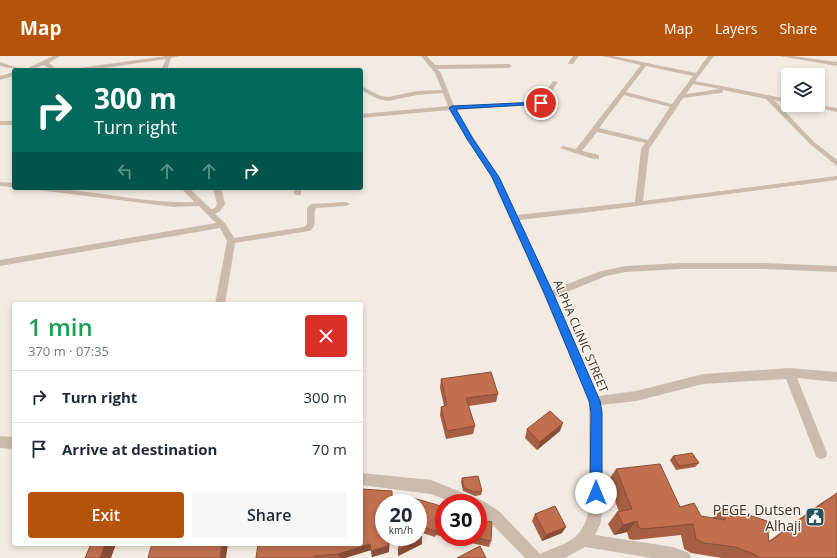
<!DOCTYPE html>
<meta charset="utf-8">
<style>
:root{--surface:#fff;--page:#f6f6f7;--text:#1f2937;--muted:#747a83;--line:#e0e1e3;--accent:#b45309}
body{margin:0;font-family:"Open Sans",sans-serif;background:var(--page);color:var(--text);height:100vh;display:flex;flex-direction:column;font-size:15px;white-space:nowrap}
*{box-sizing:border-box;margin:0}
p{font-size:13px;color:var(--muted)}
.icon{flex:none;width:22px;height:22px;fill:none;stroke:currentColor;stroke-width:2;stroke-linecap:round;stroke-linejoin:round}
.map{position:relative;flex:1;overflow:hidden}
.drawer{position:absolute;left:12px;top:246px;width:351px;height:244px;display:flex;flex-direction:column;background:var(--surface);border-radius:4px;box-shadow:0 2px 6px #0003}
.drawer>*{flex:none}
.guide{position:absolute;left:12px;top:12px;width:351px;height:122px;border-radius:4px;box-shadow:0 2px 6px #0003;background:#00695c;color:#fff;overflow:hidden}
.buttons{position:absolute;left:781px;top:12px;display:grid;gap:8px}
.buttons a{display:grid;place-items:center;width:44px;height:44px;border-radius:4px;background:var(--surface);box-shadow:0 2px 6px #0003;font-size:20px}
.speed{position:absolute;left:375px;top:438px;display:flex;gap:8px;font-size:20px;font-weight:700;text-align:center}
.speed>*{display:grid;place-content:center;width:52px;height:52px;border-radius:50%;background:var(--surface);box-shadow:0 2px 6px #0003;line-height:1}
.speed small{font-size:10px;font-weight:400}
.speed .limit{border:6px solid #d22;background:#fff;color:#111}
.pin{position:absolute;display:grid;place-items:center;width:34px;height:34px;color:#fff;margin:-17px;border:2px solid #fff;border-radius:50%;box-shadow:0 1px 4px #0007}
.me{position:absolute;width:44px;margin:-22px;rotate:0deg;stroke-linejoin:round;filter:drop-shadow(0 0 3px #0008)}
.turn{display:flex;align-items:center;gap:14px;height:84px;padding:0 16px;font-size:18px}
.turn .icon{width:52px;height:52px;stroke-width:2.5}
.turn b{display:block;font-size:28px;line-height:34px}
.lanes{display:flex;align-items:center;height:38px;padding:0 16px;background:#0003;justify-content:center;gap:20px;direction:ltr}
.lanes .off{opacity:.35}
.round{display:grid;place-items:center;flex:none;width:42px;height:42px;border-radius:4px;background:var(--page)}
.head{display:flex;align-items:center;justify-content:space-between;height:68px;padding:0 16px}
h1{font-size:24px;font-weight:600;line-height:30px;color:#1e9e55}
.cta{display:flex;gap:8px;margin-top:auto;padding:8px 16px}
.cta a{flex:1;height:46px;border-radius:4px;background:var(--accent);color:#fff;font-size:16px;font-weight:600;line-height:46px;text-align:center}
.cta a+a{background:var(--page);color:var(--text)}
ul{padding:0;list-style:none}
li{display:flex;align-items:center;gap:12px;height:52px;padding:0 16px;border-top:1px solid var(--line)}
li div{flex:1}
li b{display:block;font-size:15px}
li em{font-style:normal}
header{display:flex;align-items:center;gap:24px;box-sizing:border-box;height:56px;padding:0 20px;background:var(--accent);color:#fff}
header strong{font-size:19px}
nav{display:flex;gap:22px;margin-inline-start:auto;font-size:14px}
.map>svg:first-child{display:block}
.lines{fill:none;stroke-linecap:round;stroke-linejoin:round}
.minor{fill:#cbbbac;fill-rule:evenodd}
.wall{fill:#a75f44}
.shaded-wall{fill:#884e37}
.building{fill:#c26f4f;stroke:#884e37}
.route{fill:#1a73e8;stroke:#114b97}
.labels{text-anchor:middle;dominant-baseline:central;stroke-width:3;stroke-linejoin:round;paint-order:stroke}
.street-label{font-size:12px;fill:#39302b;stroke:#faf5ed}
.near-poi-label{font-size:14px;fill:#39302b;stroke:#faf5ed;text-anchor:end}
</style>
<header>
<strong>Map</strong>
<nav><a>Map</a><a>Layers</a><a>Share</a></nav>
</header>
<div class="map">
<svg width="837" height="502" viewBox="0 0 837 502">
<rect width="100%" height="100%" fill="#f3ebe1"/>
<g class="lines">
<path class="minor" d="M 53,0 L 60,0 L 49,7 L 57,14 L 51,14 L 44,9 C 27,16 18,14 0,10 L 0,6 L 24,14 Z
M 166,0 L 180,0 L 171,2 L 167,14 L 161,14 L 166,3 L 91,14 L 76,14 L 79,12 Z
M 421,0 L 427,0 L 435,9 L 509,8 L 512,10 L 509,12 L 437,13 L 441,17 L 454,50 L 539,45 L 553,25 L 558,26 L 543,48 L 456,54 L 499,121 L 517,159 L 635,146 L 641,93 L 645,87 L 597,76 L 582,95 L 599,99 L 599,103 L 593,103 L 560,92 L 563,90 L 576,93 L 641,9 L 602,0 L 613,0 L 696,17 L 708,0 L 714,0 L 695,25 L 788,43 L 788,47 L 774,44 L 814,86 L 837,104 L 837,110 L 810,88 L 766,43 L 723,34 L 723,36 L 721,37 L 683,42 L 649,93 L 643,145 L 837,120 L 837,124 L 590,156 L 519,164 L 552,234 L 601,215 L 626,210 L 680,207 L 764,207 L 837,210 L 837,216 L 764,213 L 680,213 L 626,216 L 606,220 L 555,241 L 598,340 L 636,335 L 703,318 L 789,312 L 837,316 L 837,326 L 797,322 L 827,397 L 826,401 L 821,403 L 816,401 L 815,397 L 786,323 L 703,328 L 636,345 L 601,349 L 603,453 L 600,469 L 595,479 L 673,491 L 689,497 L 691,502 L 652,502 L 585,491 L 565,502 L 525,502 L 489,465 L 478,458 L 478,447 L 454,447 L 431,438 L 361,429 L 361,417 L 431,424 L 483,445 L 499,455 L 541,499 L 542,497 C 568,486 583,484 589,453 L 589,345 L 544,239 L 491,121 L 450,54 L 361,62 L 361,58 L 448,50 L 443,37 L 417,39 L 388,45 L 378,43 L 361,34 L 361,30 L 381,40 L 388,41 L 417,35 L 442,34 L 435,17 ZM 646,10 L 693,20 L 672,48 L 626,36 ZM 693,28 L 720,33 L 686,38 ZM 624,39 L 670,51 L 648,84 L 599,72 Z
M 573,0 L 579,0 L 573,8 L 569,8 L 568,7 Z
M 779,0 L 793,0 L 837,6 L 837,10 Z
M 14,16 L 14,20 L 0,24 L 0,20 Z
M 806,49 L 818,49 L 837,52 L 837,56 Z
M 0,65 L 14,65 L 14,69 L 0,69 Z
M 0,126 L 14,127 L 14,131 L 0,130 Z
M 34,132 C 88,132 141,148 194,146 L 181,132 L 189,132 L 211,153 L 215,152 L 217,148 L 213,132 L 221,132 L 225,148 L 220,155 L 215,158 L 225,167 L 234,182 L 304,171 L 307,168 L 307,152 L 311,148 L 346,146 L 350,148 L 346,150 L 316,152 C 312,160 319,170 309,175 L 235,187 L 225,248 L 215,248 L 227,185 L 220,172 L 0,210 L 0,204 L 216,167 L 199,150 L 174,151 L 38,134 Z
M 293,132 L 301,132 L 301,139 L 295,139 Z
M 0,380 L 14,381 L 14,393 L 0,392 Z"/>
</g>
<path class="wall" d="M 441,323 L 498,338 L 496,346 L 469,350 L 475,370 L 473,378 L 446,383 L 440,359 L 441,351 L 444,350 L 440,332 Z
M 527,373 L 560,375 L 537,394 L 525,382 Z
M 673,400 L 699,407 L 695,411 L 676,414 L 670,404 Z
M 616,413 L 680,451 L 701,460 L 712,462 L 725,451 L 769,485 L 821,447 L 837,437 L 837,502 L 722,502 L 691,497 L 684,493 L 681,479 L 634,484 L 629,483 L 627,476 L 614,479 L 608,468 L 617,456 L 619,456 L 608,425 Z
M 462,422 L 482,435 L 481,439 L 475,440 L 463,435 L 461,426 Z
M 393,442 L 392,447 L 384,447 L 389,496 L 372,501 L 371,494 L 345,502 L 256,502 Z
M 418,447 L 444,456 L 444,481 L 436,479 L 435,481 L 419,476 L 422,488 L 398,500 L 398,494 L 418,481 Z
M 535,458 L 562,477 L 542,485 L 532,465 Z
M 445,481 L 478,481 L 491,485 L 489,491 Z"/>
<path class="shaded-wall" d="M 563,367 L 560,375 L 537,394 L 540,386 Z
M 392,435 L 393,442 L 392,447 L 391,447 Z
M 637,465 L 627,476 L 614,479 L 623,469 Z
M 566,471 L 562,477 L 542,485 L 546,479 Z
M 388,481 L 390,481 L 389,496 L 372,501 L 371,495 Z
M 422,482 L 422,488 L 398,500 L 398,494 Z
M 105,488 L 116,488 L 111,502 L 100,502 Z
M 222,488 L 228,488 L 226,502 L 220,502 Z
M 370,488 L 371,494 L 345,502 L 340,502 L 338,498 Z"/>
<path class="building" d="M 491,316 L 498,338 L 466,342 L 475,370 L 447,375 L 441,351 L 447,349 L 441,323 Z
M 550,355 L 563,367 L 540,386 L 527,373 Z
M 692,397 L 699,407 L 679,410 L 673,400 Z
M 660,408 L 680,451 L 694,447 L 701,460 L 725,464 L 725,451 L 767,465 L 769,486 L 837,437 L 837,502 L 760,502 L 754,498 L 735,491 L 704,487 L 696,483 L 693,468 L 644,473 L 639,472 L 637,465 L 623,469 L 617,456 L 632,453 L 616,413 Z
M 478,420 L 482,435 L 475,436 L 464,432 L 462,422 Z
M 361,433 L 392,435 L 391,447 L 384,447 L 384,481 L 388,481 L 388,490 L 371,495 L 370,488 L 338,498 L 314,500 L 315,502 L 256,502 L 258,488 L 361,488 Z
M 413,442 L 441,450 L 440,455 L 444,456 L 444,475 L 436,473 L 436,475 L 418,470 L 418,447 L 411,447 Z
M 555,450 L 566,471 L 546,479 L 535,458 Z
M 478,463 L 492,466 L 491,485 L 473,481 L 478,481 Z
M 418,474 L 422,482 L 398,494 L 402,481 L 418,481 Z
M 91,488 L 105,488 L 100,502 L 85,502 Z
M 152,488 L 222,488 L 220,502 L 148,502 Z
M 480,490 L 486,502 L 457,502 Z"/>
<path class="route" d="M 541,46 L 544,47 L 543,48 L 456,53 L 473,83 L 499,121 L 554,239 L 600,345 L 602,356 L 602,437 L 600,442 L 596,443 L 591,442 L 590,437 L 591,356 L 589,345 L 545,239 L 492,121 L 467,83 L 449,52 L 452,50 Z"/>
<defs>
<symbol id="civic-square" viewBox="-11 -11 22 22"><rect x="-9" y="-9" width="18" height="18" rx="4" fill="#21545a" stroke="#faf5ed"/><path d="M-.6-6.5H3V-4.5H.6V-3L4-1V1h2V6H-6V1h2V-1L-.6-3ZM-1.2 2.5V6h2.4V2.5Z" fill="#fff"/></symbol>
</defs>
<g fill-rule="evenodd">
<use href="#civic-square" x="804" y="450" width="22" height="22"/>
</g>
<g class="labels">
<g class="street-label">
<text transform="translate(581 280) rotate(67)">ALPHA CLINIC STREET</text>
</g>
<g class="near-poi-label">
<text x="801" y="453">PEGE, Dutsen<tspan x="801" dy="16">Alhaji</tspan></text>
</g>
</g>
</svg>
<div class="buttons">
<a><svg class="icon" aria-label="layers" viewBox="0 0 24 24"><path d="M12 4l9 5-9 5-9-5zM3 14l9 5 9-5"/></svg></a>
</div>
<div class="speed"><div>20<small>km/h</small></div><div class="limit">30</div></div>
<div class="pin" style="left:541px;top:47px;background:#d93025"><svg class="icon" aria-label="arrive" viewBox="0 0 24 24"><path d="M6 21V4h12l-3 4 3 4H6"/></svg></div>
<svg class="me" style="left:596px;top:437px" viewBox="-20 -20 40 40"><circle r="19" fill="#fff"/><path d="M0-13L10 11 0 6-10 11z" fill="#1a73e8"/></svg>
<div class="guide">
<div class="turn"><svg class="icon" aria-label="right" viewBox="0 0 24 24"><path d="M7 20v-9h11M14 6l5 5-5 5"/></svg><div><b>300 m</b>Turn right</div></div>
<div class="lanes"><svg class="icon off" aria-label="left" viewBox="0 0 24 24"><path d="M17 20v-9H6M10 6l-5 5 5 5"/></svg><svg class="icon off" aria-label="ahead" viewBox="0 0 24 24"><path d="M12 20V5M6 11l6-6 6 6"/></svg><svg class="icon off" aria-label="ahead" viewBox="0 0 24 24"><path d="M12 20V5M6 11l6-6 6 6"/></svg><svg class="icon" aria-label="right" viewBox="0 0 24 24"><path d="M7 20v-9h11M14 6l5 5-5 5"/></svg></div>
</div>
<section class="drawer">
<div class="head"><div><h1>1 min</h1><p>370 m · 07:35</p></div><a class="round" style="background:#d93025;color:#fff"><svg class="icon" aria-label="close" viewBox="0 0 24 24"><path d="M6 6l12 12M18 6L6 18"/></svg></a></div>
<ul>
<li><svg class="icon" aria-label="right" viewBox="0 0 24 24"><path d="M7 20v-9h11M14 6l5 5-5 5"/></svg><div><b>Turn right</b></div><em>300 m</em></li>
<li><svg class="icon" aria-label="arrive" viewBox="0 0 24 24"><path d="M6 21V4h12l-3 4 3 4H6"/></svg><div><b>Arrive at destination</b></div><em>70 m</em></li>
</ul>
<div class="cta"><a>Exit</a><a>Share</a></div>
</section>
</div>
